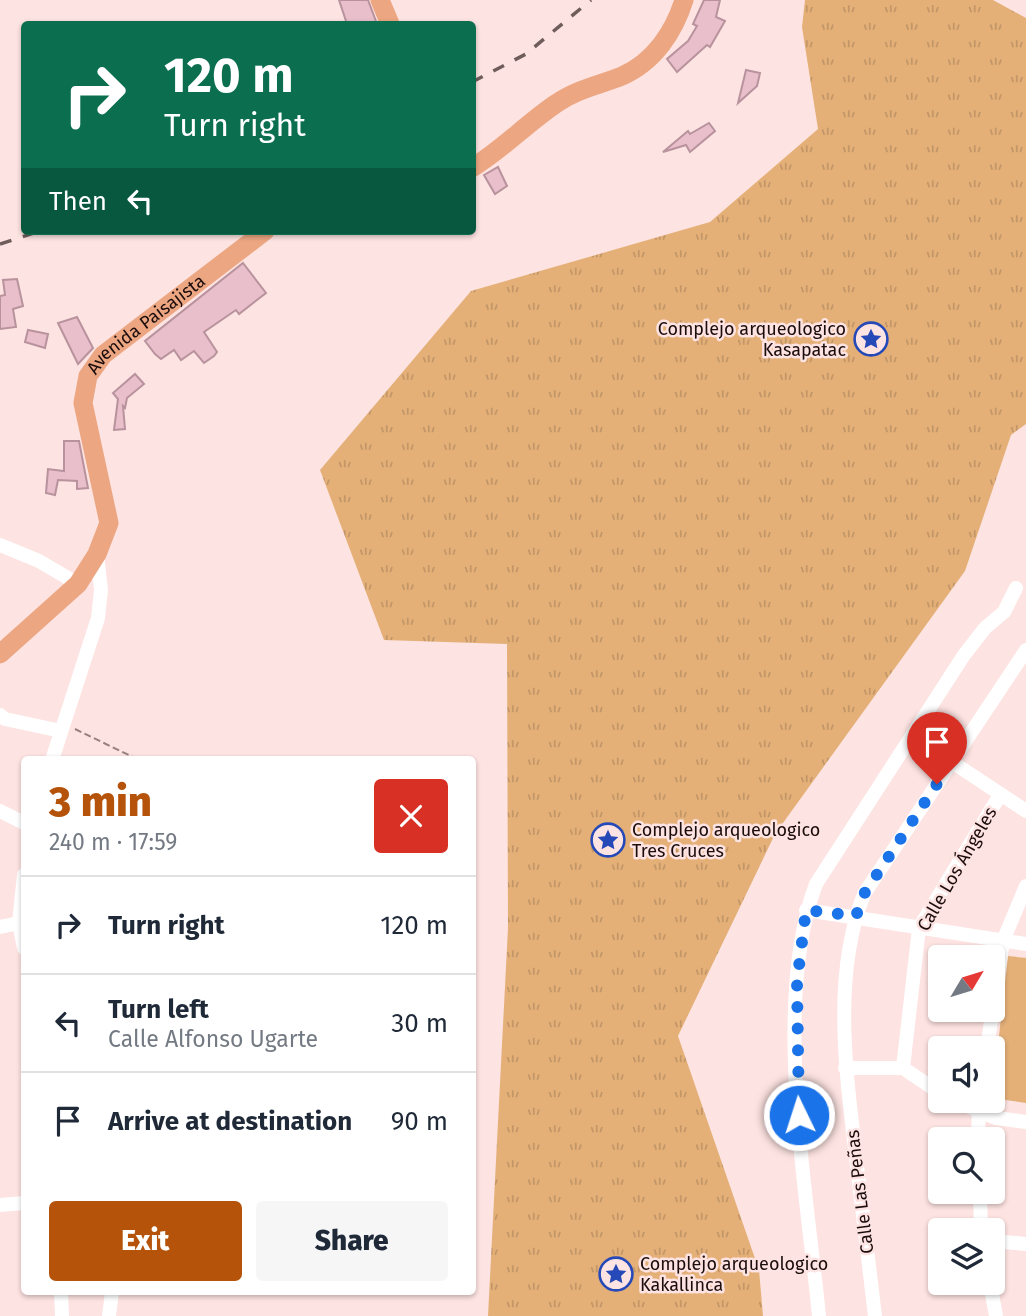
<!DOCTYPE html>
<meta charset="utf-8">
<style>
:root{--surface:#fff;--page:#f6f6f7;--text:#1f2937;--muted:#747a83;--line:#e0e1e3;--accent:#b45309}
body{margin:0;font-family:"Fira Sans",sans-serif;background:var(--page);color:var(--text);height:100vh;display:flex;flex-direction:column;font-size:26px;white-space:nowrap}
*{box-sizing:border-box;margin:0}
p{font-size:23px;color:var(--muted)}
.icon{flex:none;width:38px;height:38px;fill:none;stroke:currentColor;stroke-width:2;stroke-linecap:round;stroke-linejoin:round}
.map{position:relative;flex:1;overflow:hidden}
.drawer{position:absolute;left:21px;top:756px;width:455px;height:539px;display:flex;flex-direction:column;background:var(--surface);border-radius:7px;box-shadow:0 2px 5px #0004}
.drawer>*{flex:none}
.banner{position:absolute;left:21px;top:21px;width:455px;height:214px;border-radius:7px;box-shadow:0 2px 5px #0004;background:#0b6e4f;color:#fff;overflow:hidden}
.needle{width:46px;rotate:52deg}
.fabs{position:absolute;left:928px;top:945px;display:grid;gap:14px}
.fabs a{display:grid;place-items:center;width:77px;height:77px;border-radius:7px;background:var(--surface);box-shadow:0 2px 5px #0004;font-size:35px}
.pin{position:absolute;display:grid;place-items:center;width:60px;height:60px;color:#fff;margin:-72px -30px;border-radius:50% 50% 50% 0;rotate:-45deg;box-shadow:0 0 7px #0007}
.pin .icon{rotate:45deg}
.me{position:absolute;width:77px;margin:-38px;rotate:356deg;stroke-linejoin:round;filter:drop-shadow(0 0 5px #0008)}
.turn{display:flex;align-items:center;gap:24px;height:147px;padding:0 28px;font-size:32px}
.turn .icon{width:91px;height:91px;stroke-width:2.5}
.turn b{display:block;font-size:49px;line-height:60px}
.then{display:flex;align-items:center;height:66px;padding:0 28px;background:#0003;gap:14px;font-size:26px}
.round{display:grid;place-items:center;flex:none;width:74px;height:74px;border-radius:7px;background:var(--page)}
.headline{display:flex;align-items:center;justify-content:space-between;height:119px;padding:0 28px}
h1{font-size:42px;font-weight:800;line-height:52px;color:var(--accent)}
.action{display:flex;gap:14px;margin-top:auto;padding:14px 28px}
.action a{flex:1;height:80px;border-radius:7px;background:var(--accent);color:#fff;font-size:28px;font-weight:800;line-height:80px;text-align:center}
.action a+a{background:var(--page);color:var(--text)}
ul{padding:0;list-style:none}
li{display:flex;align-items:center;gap:21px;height:98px;padding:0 28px;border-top:2px solid var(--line)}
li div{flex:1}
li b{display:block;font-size:26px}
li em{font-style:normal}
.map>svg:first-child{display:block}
.grass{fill:url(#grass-tufts)}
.green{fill:#e4b078}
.building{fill:#e8bfcb;stroke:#b8929d;stroke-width:2}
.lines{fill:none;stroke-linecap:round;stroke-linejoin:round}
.path{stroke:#968180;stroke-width:2;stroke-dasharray:7 3.5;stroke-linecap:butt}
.minor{stroke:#fff;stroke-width:14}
.major{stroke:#eca682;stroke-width:19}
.rail{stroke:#6f5d5c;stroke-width:3.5;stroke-dasharray:12 12;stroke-linecap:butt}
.route{stroke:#1a73e8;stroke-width:12;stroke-dasharray:0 21.6}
.labels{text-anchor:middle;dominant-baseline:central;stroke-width:5;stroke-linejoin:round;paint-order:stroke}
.street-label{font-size:18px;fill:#1b0d0c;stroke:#fde3e1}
.poi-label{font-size:18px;fill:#1b0d0c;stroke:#fde3e1;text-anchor:start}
</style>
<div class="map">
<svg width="1026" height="1316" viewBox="0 0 1026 1316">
<defs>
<pattern id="grass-tufts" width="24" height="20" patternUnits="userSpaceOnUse" patternTransform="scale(1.75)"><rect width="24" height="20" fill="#e4b078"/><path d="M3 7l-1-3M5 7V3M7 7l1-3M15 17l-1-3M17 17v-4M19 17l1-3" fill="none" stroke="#c39667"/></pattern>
</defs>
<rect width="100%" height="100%" fill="#fde3e1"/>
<path class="grass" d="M 805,0 L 993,0 L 1026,18 L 1026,424 L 1011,435 L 965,571 L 775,834 L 678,1036 L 759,1270 L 763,1316 L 488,1316 L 508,928 L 507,644 L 384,640 L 320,470 L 471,291 L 710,222 L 818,129 L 802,27 Z"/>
<path class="green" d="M 1008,956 L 1026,958 L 1026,1103 L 992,1098 Z"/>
<path class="building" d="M 339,0 L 368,0 L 377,24 L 347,24 Z
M 704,0 L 720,0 L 716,17 L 725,21 L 710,47 L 707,45 L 677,72 L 667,59 L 688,41 L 697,26 L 693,24 Z
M 746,70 L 760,73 L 757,86 L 738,103 Z
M 709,123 L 715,131 L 690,152 L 686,145 L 663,152 L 688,131 L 690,134 Z
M 498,167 L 507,186 L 495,194 L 484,175 Z
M 243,263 L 266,293 L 239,314 L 236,310 L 204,332 L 217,352 L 214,356 L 204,363 L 194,351 L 181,360 L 174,350 L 161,359 L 155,354 L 145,341 Z
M 17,279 L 23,306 L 13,309 L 16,327 L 0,329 L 0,296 L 5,295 L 3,280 Z
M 77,317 L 93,348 L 78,364 L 58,323 Z
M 28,330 L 48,334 L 45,348 L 25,342 Z
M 135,374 L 144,384 L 127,398 L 125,408 L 123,406 L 125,429 L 114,430 L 118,399 L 113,393 Z
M 64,441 L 79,441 L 88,488 L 77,489 L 77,481 L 58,480 L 55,495 L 46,493 L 48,469 L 64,471 Z"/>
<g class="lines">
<path class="path" d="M 75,729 L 139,760"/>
<path class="minor" d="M 0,545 L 39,561 L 78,584
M 0,715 L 5,719 L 61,731
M 52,760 L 98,618 L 101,590 L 97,554
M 952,762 L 1026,811
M 0,811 L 24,823
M 24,875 L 19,923 L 24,948
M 806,910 L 1026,944
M 0,927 L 19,923
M 987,1048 L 1003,941 L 1026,886
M 845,1068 L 903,1068 L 940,1093
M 903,1068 L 919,928 L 1000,795
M 956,1101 L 996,1118 L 1026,1122
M 978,1139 L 979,1101
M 980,1192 L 981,1230
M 0,1205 L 24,1203
M 992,1241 L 1026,1244
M 990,1283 L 996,1316
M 61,1292 L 62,1316
M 109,1316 L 112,1292
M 819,1316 C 807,1192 772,1000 816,884 L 964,655 L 985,628 L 1004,612 L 1016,588
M 875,1316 C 869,1263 862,1210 856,1157 C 846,1072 832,976 864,894 L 1026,650"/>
<g class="major">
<path d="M 380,0 L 390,24"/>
<path d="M 472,168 C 503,149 527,123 557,103 C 577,89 600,85 622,76 C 654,62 674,32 684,0"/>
<path id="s1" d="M 0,654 L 78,584 L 97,554 L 109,523 L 83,403 L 88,376 L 103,355 L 265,231"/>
</g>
<path class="rail" d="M 472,82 L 526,54 L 591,0
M 0,244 L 40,231"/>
</g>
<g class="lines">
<path class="route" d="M 799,1115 L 797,982 L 806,910 L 856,916 L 864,894 L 937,784"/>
</g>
<defs>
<symbol id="sight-ring" viewBox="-11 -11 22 22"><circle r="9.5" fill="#fde3e1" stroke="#2649b8" stroke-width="1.5"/><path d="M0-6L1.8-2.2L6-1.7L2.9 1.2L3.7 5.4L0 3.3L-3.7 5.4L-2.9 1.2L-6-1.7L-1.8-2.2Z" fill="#2649b8"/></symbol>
</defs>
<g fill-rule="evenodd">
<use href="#sight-ring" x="852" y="320" width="38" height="38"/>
<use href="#sight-ring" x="589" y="821" width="38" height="38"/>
<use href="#sight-ring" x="597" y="1255" width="38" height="38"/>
</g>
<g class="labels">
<g class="street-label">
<text stroke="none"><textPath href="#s1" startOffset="402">Avenida Paisajista</textPath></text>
<text transform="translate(957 869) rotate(-60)">Calle Los Ángeles</text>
<text transform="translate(860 1192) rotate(-97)">Calle Las Peñas</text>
</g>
<g class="poi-label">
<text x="846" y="329" text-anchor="end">Complejo arqueologico<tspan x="846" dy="21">Kasapatac</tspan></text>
<text x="632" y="830">Complejo arqueologico<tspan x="632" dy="21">Tres Cruces</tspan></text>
<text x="640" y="1264">Complejo arqueologico<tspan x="640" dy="21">Kakallinca</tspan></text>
</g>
</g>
</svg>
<div class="fabs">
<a><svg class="needle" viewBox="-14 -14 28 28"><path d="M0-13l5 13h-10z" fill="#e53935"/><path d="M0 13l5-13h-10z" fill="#747a83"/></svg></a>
<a><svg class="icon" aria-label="sound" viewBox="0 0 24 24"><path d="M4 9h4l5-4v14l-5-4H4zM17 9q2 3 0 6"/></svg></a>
<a><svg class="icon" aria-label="search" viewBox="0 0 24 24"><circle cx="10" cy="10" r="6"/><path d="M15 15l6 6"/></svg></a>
<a><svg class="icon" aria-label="layers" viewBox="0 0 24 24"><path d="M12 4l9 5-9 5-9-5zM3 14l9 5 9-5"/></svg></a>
</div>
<div class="pin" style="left:937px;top:784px;background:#d93025"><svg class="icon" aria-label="arrive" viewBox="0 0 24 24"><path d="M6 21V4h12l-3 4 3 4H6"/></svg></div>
<svg class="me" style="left:799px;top:1115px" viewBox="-20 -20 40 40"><circle r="17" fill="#1a73e8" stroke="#fff" stroke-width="3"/><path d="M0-11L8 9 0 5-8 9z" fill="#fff"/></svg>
<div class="banner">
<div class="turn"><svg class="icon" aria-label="right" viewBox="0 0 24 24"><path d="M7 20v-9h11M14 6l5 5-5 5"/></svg><div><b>120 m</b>Turn right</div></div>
<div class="then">Then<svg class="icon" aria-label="left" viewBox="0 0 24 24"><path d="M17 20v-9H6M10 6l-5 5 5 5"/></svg></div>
</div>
<section class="drawer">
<div class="headline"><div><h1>3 min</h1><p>240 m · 17:59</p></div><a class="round" style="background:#d93025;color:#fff"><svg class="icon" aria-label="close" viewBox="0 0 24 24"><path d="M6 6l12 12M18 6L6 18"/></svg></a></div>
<ul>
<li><svg class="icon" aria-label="right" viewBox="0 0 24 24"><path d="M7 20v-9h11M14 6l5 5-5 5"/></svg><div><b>Turn right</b></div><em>120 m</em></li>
<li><svg class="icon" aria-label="left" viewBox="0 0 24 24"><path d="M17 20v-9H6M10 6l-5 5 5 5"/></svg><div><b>Turn left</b><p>Calle Alfonso Ugarte</p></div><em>30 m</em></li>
<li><svg class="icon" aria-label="arrive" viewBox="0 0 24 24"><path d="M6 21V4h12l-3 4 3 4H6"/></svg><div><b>Arrive at destination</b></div><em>90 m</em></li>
</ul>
<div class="action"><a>Exit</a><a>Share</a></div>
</section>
</div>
